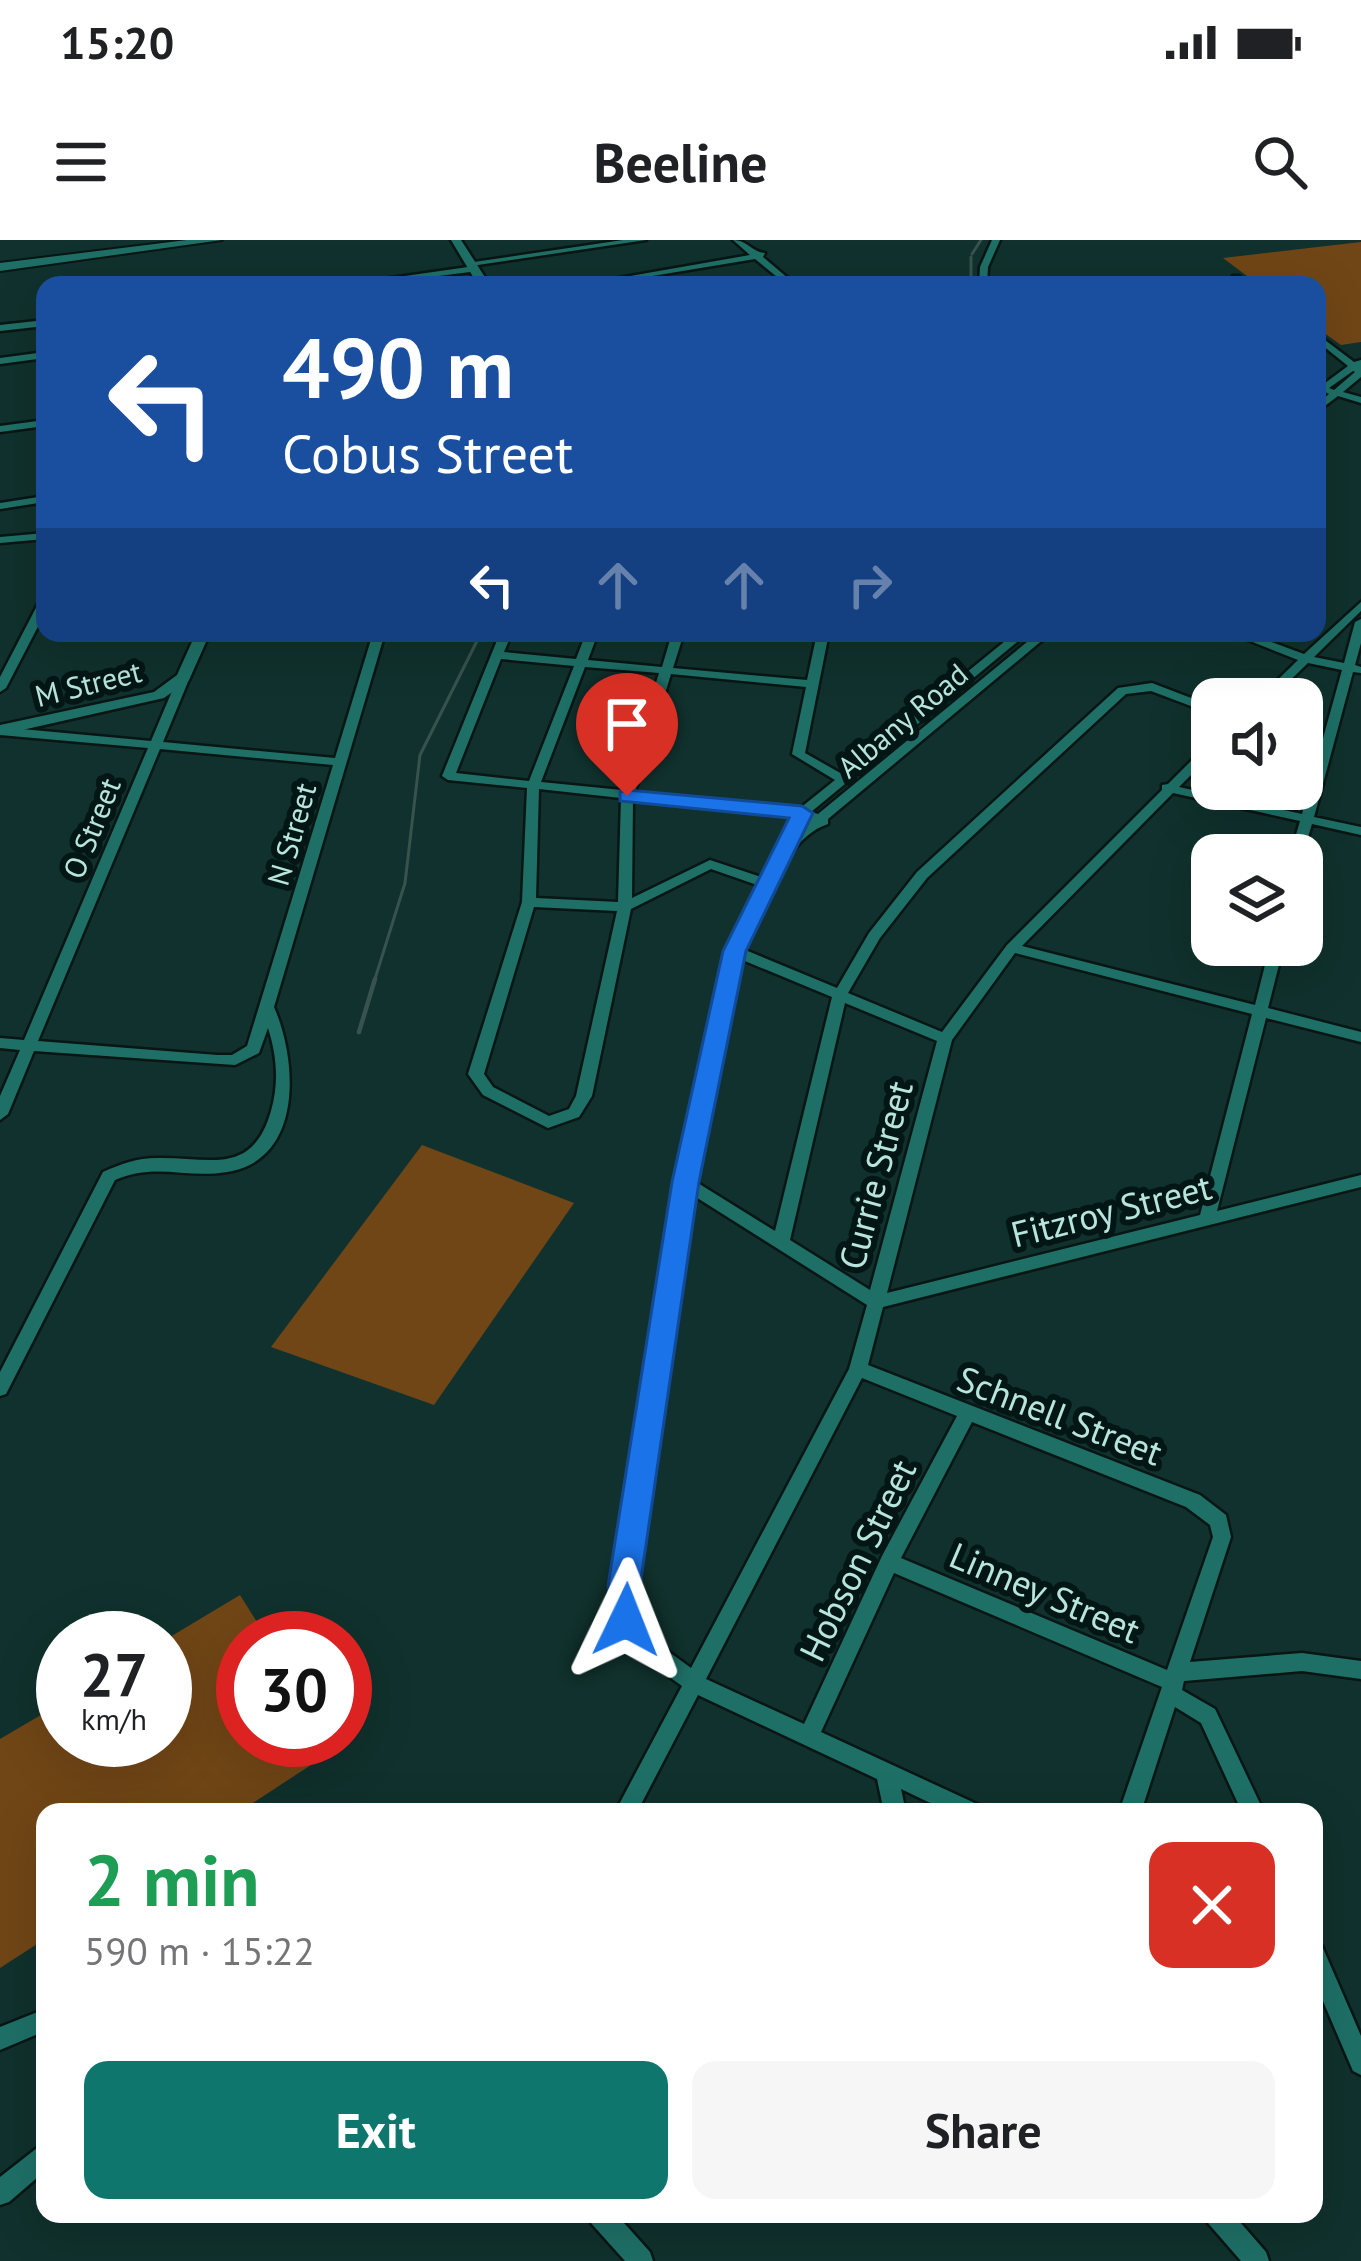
<!DOCTYPE html>
<meta charset="utf-8">
<style>
:root{--surface:#fff;--page:#f6f6f6;--text:#202124;--muted:#757577;--accent:#0f766e}
body{margin:0;font-family:"PT Sans",sans-serif;background:var(--page);color:var(--text);height:100vh;display:flex;flex-direction:column;font-size:45px;white-space:nowrap}
*{box-sizing:border-box;margin:0}
p{font-size:39px;color:var(--muted)}
.icon{flex:none;width:66px;height:66px;fill:none;stroke:currentColor;stroke-width:2;stroke-linecap:round;stroke-linejoin:round}
.map{position:relative;flex:1;overflow:hidden}
.side{position:absolute;left:36px;top:1563px;width:1287px;height:420px;display:flex;flex-direction:column;background:var(--surface);border-radius:24px;box-shadow:0 12px 48px #0002}
.side>*{flex:none}
.guide{position:absolute;left:36px;top:36px;width:1290px;height:366px;border-radius:24px;box-shadow:0 12px 48px #0002;background:#1a4fa0;color:#fff;overflow:hidden}
.controls{position:absolute;left:1191px;top:438px;display:grid;gap:24px}
.controls a{display:grid;place-items:center;width:132px;height:132px;border-radius:24px;background:var(--surface);box-shadow:0 12px 48px #0002;font-size:60px}
.speed{position:absolute;left:36px;top:1371px;display:flex;gap:24px;font-size:60px;font-weight:700;text-align:center}
.speed>*{display:grid;place-content:center;width:156px;height:156px;border-radius:50%;background:var(--surface);box-shadow:0 12px 48px #0002;line-height:1}
.speed small{font-size:30px;font-weight:400}
.speed .limit{border:18px solid #d22;background:#fff;color:#111}
.pin{position:absolute;display:grid;place-items:center;width:102px;height:102px;color:#fff;margin:-123px -51px;border-radius:50% 50% 50% 0;rotate:-45deg;box-shadow:0 0 12px #0007}
.pin .icon{rotate:45deg}
.me{position:absolute;width:132px;margin:-66px;rotate:2deg;stroke-linejoin:round;filter:drop-shadow(0 0 9px #0008)}
.turn{display:flex;align-items:center;gap:42px;height:252px;padding:0 48px;font-size:54px}
.turn .icon{width:156px;height:156px;stroke-width:2.5}
.turn b{display:block;font-size:84px;line-height:102px}
.lanes{display:flex;align-items:center;height:114px;padding:0 48px;background:#0003;justify-content:center;gap:60px;direction:ltr}
.lanes .off{opacity:.35}
.round{display:grid;place-items:center;flex:none;width:126px;height:126px;border-radius:24px;background:var(--page)}
.summary{display:flex;align-items:center;justify-content:space-between;height:204px;padding:0 48px}
h1{font-size:72px;font-weight:800;line-height:90px;color:#1e9e55}
.cta{display:flex;gap:24px;margin-top:auto;padding:24px 48px}
.cta a{flex:1;height:138px;border-radius:24px;background:var(--accent);color:#fff;font-size:48px;font-weight:800;line-height:138px;text-align:center}
.cta a+a{background:var(--page);color:var(--text)}
.status{display:flex;justify-content:space-between;align-items:center;height:84px;padding:0 60px;background:var(--surface);direction:ltr}
.status svg{height:33px;fill:currentColor}
header{display:flex;justify-content:space-between;align-items:center;height:156px;padding:0 48px;background:var(--surface);font-size:54px;font-weight:800}
.map>svg:first-child{display:block}
.green{fill:#714616}
.lines{fill:none;stroke-linecap:round;stroke-linejoin:round}
.stream-far1{stroke:#38524e;stroke-width:3}
.stream{stroke:#38524e;stroke-width:4.5}
.minor-casing{stroke:#091614;stroke-width:5}
.tertiary-casing{stroke:#091614;stroke-width:5}
.secondary-casing{stroke:#091614;stroke-width:4}
.minor{fill:#1e7067;fill-rule:evenodd}
.tertiary{fill:#1e7067;fill-rule:evenodd}
.secondary{fill:#1e7067;fill-rule:evenodd}
.route{fill:#1a73e8;stroke:#114b97;stroke-width:3}
.labels{text-anchor:middle;dominant-baseline:central;stroke-width:12;stroke-linejoin:round;paint-order:stroke}
.far-street-label{font-size:30px;fill:#b7e5de;stroke:#021715}
.street-label{font-size:36px;fill:#b7e5de;stroke:#021715}
</style>
<div class="status"><b>15:20</b><svg viewBox="0 0 49 12"><path d="M0 12V9h3v3zM5 12V6h3v6zM10 12V3h3v9zM15 12V0h3v12zM26 1h20v11H26zM47 4h2v5h-2z"/></svg></div>
<header><svg class="icon" aria-label="menu" viewBox="0 0 24 24"><path d="M4 6h16M4 12h16M4 18h16"/></svg>Beeline<svg class="icon" aria-label="search" viewBox="0 0 24 24"><circle cx="10" cy="10" r="6"/><path d="M15 15l6 6"/></svg></header>
<div class="map">
<svg width="1361" height="2021" viewBox="0 0 1361 2021">
<rect width="100%" height="100%" fill="#10312d"/>
<path class="green" d="M 1361,2 L 1361,102 L 1341,105 L 1317,88 L 1317,45 L 1259,45 L 1223,18 Z
M 422,905 L 574,963 L 434,1165 L 271,1107 Z
M 240,1355 L 267,1398 L 243,1398 L 243,1500 L 332,1500 L 337,1508 L 239,1572 L 45,1572 L 45,1699 L 0,1728 L 0,1499 L 63,1462 L 63,1500 L 165,1500 L 165,1400 Z"/>
<g class="lines">
<path class="stream-far1" d="M 972,14 L 981,0
M 971,17 L 971,45
M 374,742 L 405,643 L 420,515 L 481,393"/>
<path class="stream" d="M 359,792 L 375,739"/>
<defs>
<path id="minor" d="M 623,0 L 646,0 L 471,26 L 467,23 Z
M 733,0 C 747,0 752,12 765,13 L 763,17 L 796,45 L 787,45 L 755,19 L 598,45 L 579,45 L 750,15 Z
M 992,0 L 1000,0 L 988,27 L 987,45 L 979,45 L 980,27 Z
M 475,26 L 478,31 L 367,45 L 342,45 Z
M 1233,36 L 1239,36 L 1249,45 L 1240,45 L 1233,40 Z
M 45,80 L 45,86 L 0,91 L 0,85 Z
M 1317,94 L 1354,122 L 1361,120 L 1361,137 L 1343,152 L 1361,157 L 1361,163 L 1338,156 L 1317,172 L 1317,164 L 1329,154 L 1325,152 L 1317,156 L 1317,149 L 1348,126 L 1317,101 ZM 1353,131 L 1355,132 L 1334,150 L 1329,148 Z
M 45,112 L 45,118 L 0,124 L 0,118 Z
M 45,180 L 45,186 L 0,192 L 0,186 Z
M 45,256 L 45,262 L 0,269 L 0,263 Z
M 45,293 L 45,299 L 0,303 L 0,297 Z
M 45,359 L 45,373 L 6,448 L 0,452 L 0,437 L 39,362 Z
M 1361,362 L 1361,371 L 1314,417 L 1344,423 L 1355,382 L 1361,379 L 1361,403 L 1355,425 L 1361,427 L 1361,433 L 1353,432 L 1314,577 L 1361,587 L 1361,595 L 1312,584 L 1302,617 L 1302,615 L 1290,615 L 1300,581 L 1173,553 L 1022,706 L 1255,765 L 1270,705 L 1284,705 L 1268,768 L 1361,792 L 1361,802 L 1266,778 L 1217,971 L 1361,935 L 1361,947 L 883,1067 L 868,1125 L 1200,1255 L 1226,1275 L 1231,1297 L 1190,1422 L 1302,1413 L 1361,1421 L 1361,1439 L 1302,1431 L 1184,1441 L 1182,1450 L 1215,1469 L 1264,1572 L 1242,1572 L 1201,1483 L 1175,1467 L 1141,1572 L 1119,1572 L 1162,1447 L 894,1333 L 821,1492 L 979,1565 L 983,1572 L 949,1572 L 901,1549 L 906,1572 L 884,1572 L 877,1539 L 698,1455 L 637,1572 L 615,1572 L 682,1446 C 635,1410 618,1409 614,1346 L 677,942 L 728,711 L 760,646 L 711,629 L 631,669 L 592,856 L 579,877 L 548,888 L 483,855 L 468,834 L 522,662 L 527,548 L 448,540 L 442,536 L 500,393 L 512,393 L 504,412 L 576,419 L 586,393 L 598,393 L 588,420 L 662,427 L 672,393 L 684,393 L 673,428 L 807,440 L 817,393 L 829,393 L 805,513 L 842,534 L 1015,393 L 1028,393 L 811,572 L 818,574 L 1038,393 L 1051,393 L 828,579 L 828,584 C 784,598 762,669 743,709 L 837,748 L 869,693 L 917,632 L 1118,448 L 1152,443 L 1212,466 L 1212,474 L 1151,451 L 1126,454 L 927,638 L 880,698 L 848,753 L 942,792 L 1007,705 L 1162,550 L 1162,545 L 1168,544 L 1208,504 L 1212,503 L 1212,514 L 1179,547 L 1302,574 L 1342,430 L 1308,423 L 1271,459 L 1258,459 L 1298,420 L 1230,393 L 1247,393 L 1304,414 ZM 501,419 L 574,426 L 529,541 L 456,533 ZM 585,427 L 659,433 L 622,550 L 541,542 ZM 671,434 L 806,447 L 792,514 L 835,540 L 799,569 L 635,552 ZM 539,549 L 621,558 L 618,662 L 536,658 ZM 633,559 L 794,576 L 764,638 L 710,620 L 632,658 ZM 534,667 L 617,671 L 576,856 L 569,869 L 549,876 L 493,847 L 484,834 ZM 1015,713 L 1252,774 L 1200,975 L 887,1053 L 952,800 ZM 740,719 L 832,757 L 775,991 L 693,940 ZM 845,763 L 937,801 L 870,1050 L 790,1000 ZM 691,954 L 867,1065 L 849,1129 L 691,1428 L 643,1393 L 636,1379 L 634,1346 ZM 862,1138 L 957,1176 L 882,1316 L 804,1484 L 706,1439 ZM 972,1182 L 1186,1267 L 1210,1285 L 1213,1297 L 1167,1430 L 901,1318 Z
M 373,393 L 385,393 L 274,767 C 298,822 303,920 227,932 C 186,939 155,922 115,940 L 6,1154 L 0,1156 L 0,1132 L 103,932 C 121,924 137,918 157,918 C 209,917 252,937 271,871 C 279,843 277,816 268,788 L 259,813 L 235,825 L 34,811 L 8,874 L 0,880 L 0,856 L 20,810 L 0,808 L 0,798 L 24,800 L 148,508 L 0,495 L 0,487 L 151,501 L 178,437 L 184,433 L 190,437 L 163,502 L 335,518 ZM 160,509 L 333,525 L 247,806 L 232,815 L 217,815 L 38,801 Z
M 1314,1703 L 1322,1706 L 1361,1796 L 1361,1835 L 1353,1831 L 1314,1740 Z
M 45,1769 L 45,1791 L 0,1810 L 0,1787 Z
M 45,1904 L 45,1931 L 9,1962 L 0,1965 L 0,1937 L 37,1908 Z
M 588,1974 L 616,1974 L 650,2012 L 653,2021 L 625,2021 L 591,1983 Z
M 1205,1974 L 1233,1974 L 1266,2012 L 1269,2021 L 1241,2021 L 1208,1983 Z"/>
<path id="tertiary" d="M 451,0 L 461,0 L 490,45 L 478,45 Z
M 196,393 L 210,393 L 189,440 L 164,458 L 0,495 L 0,485 L 154,452 L 177,435 Z"/>
<path id="secondary" d="M 187,0 L 222,0 L 0,31 L 0,23 Z"/>
</defs>
<use href="#minor" class="minor-casing"/>
<use href="#tertiary" class="tertiary-casing"/>
<use href="#secondary" class="secondary-casing"/>
<use href="#minor" class="minor"/>
<use href="#tertiary" class="tertiary"/>
<use href="#secondary" class="secondary"/>
</g>
<path class="route" d="M 627,550 L 802,566 L 813,573 L 746,711 L 699,942 L 640,1346 L 637,1391 L 626,1395 L 614,1391 L 608,1346 L 672,942 L 723,711 L 789,578 L 620,561 L 620,552 Z"/>
<g class="labels">
<g class="far-street-label">
<text transform="translate(88 443) rotate(-14)">M Street</text>
<text transform="translate(902 480) rotate(-40)">Albany Road</text>
<text transform="translate(91 588) rotate(-68)">O Street</text>
<text transform="translate(291 594) rotate(-74)">N Street</text>
</g>
<g class="street-label">
<text transform="translate(875 935) rotate(-75)">Currie Street</text>
<text transform="translate(1111 970) rotate(-14)">Fitzroy Street</text>
<text transform="translate(1060 1175) rotate(21)">Schnell Street</text>
<text transform="translate(857 1320) rotate(-64)">Hobson Street</text>
<text transform="translate(1045 1352) rotate(23)">Linney Street</text>
</g>
</g>
</svg>
<div class="controls">
<a><svg class="icon" aria-label="sound" viewBox="0 0 24 24"><path d="M4 9h4l5-4v14l-5-4H4zM17 9q2 3 0 6"/></svg></a>
<a><svg class="icon" aria-label="layers" viewBox="0 0 24 24"><path d="M12 4l9 5-9 5-9-5zM3 14l9 5 9-5"/></svg></a>
</div>
<div class="speed"><div>27<small>km/h</small></div><div class="limit">30</div></div>
<div class="pin" style="left:627px;top:556px;background:#d93025"><svg class="icon" aria-label="arrive" viewBox="0 0 24 24"><path d="M6 21V4h12l-3 4 3 4H6"/></svg></div>
<svg class="me" style="left:626px;top:1380px" viewBox="-20 -20 40 40"><path d="M0-17L14 15 0 8-14 15z" fill="#1a73e8" stroke="#fff" stroke-width="4"/></svg>
<div class="guide">
<div class="turn"><svg class="icon" aria-label="left" viewBox="0 0 24 24"><path d="M17 20v-9H6M10 6l-5 5 5 5"/></svg><div><b>490 m</b>Cobus Street</div></div>
<div class="lanes"><svg class="icon" aria-label="left" viewBox="0 0 24 24"><path d="M17 20v-9H6M10 6l-5 5 5 5"/></svg><svg class="icon off" aria-label="ahead" viewBox="0 0 24 24"><path d="M12 20V5M6 11l6-6 6 6"/></svg><svg class="icon off" aria-label="ahead" viewBox="0 0 24 24"><path d="M12 20V5M6 11l6-6 6 6"/></svg><svg class="icon off" aria-label="right" viewBox="0 0 24 24"><path d="M7 20v-9h11M14 6l5 5-5 5"/></svg></div>
</div>
<section class="side">
<div class="summary"><div><h1>2 min</h1><p>590 m · 15:22</p></div><a class="round" style="background:#d93025;color:#fff"><svg class="icon" aria-label="close" viewBox="0 0 24 24"><path d="M6 6l12 12M18 6L6 18"/></svg></a></div>
<div class="cta"><a>Exit</a><a>Share</a></div>
</section>
</div>
